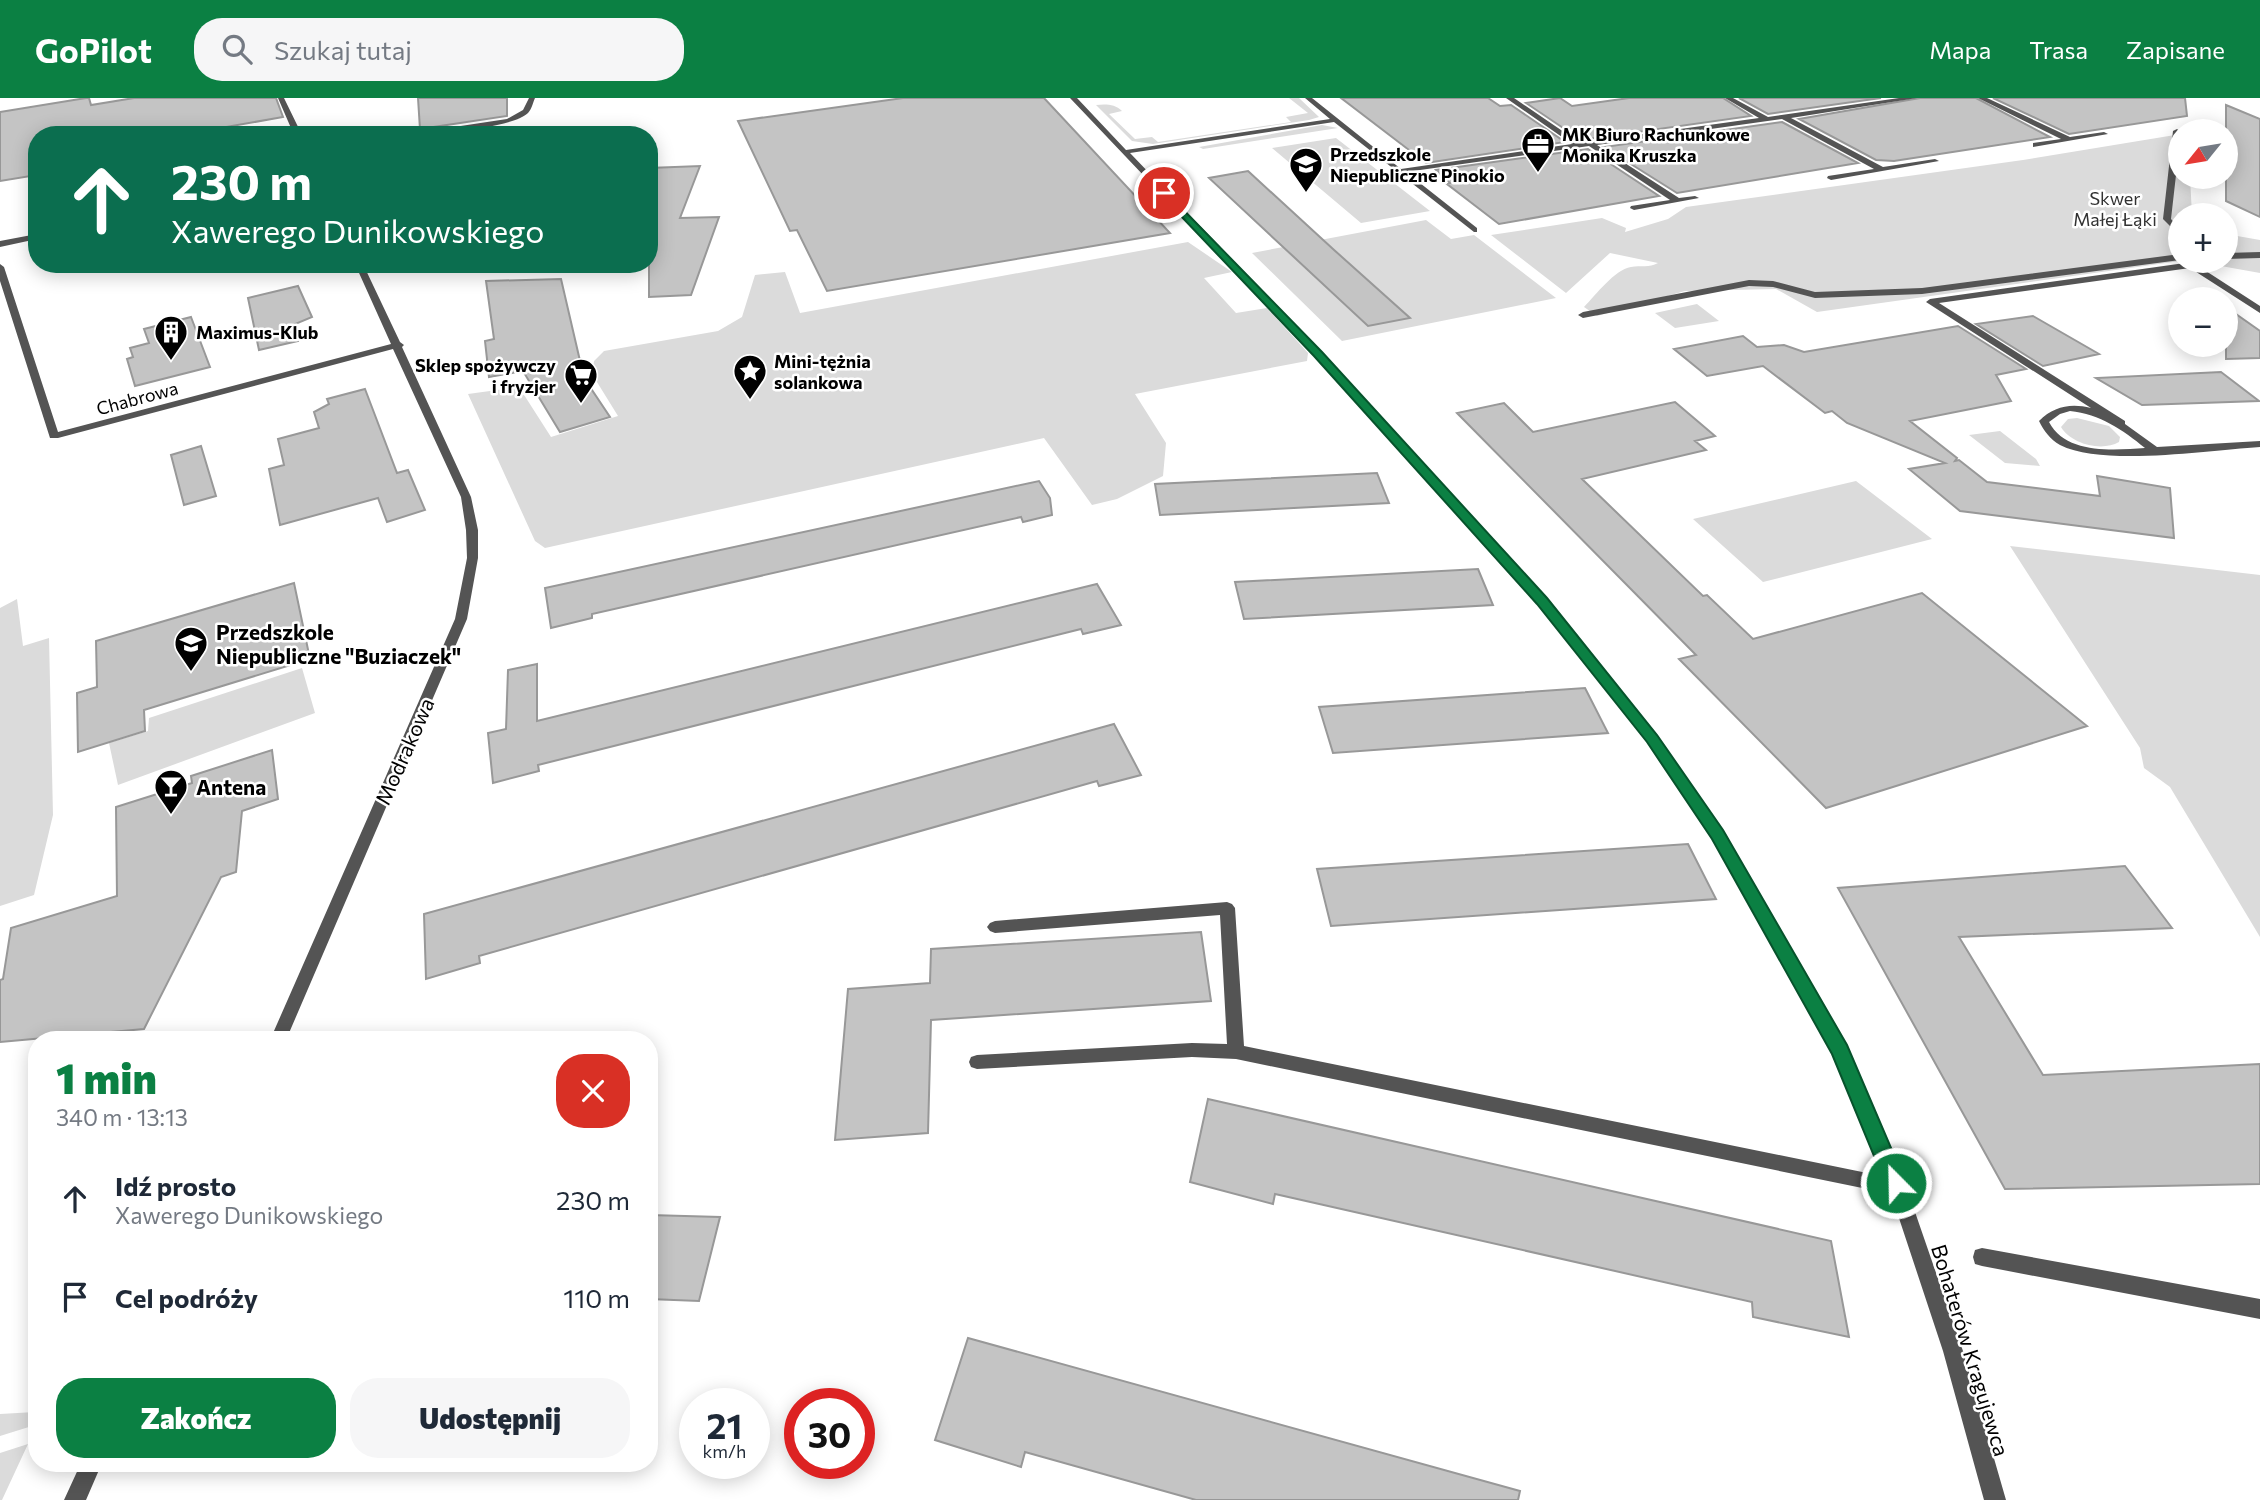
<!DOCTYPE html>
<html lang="pl">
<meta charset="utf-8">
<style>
:root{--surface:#fff;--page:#f6f6f7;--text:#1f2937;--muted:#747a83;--accent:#0b8043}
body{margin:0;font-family:Commissioner,sans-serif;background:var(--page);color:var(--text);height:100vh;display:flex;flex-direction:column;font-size:26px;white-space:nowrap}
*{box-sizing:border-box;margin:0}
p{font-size:23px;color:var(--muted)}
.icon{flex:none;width:38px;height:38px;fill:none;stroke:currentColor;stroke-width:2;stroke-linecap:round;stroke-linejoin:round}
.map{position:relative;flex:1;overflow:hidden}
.panel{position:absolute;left:28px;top:933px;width:630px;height:441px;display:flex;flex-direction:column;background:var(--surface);border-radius:28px;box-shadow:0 4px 18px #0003}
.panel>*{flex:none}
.top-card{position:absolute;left:28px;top:28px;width:630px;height:147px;border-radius:28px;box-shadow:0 4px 18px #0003;background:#0b6e4f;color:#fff;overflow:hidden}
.needle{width:46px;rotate:240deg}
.fabs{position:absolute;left:2168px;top:21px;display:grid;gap:14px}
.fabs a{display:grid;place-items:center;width:70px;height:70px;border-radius:50%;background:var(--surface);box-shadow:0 4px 18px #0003;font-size:35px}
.speed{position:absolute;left:679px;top:1290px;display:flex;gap:14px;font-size:35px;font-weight:700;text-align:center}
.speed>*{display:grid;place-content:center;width:91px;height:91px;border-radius:50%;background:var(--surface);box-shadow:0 4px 18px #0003;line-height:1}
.speed small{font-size:18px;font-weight:400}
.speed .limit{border:10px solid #d22;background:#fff;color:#111}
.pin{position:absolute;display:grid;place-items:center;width:60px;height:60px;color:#fff;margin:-30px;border:4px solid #fff;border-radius:50%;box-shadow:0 2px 7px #0007}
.me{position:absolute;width:77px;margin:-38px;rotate:337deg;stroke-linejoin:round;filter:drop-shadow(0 0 5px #0008)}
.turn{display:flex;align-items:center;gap:24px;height:147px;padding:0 28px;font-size:32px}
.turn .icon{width:91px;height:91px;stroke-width:2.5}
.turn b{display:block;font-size:49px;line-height:60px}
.round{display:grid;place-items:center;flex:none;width:74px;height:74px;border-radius:28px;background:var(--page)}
.summary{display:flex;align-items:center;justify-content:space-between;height:119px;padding:0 28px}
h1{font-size:42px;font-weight:800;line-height:52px;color:var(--accent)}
.action{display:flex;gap:14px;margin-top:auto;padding:14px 28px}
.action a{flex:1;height:80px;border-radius:28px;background:var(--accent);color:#fff;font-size:28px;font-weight:800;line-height:80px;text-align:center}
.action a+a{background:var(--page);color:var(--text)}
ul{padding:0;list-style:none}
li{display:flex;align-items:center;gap:21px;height:98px;padding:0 28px}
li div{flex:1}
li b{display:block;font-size:26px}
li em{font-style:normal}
header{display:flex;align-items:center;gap:42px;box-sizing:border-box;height:98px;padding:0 35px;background:var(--accent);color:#fff}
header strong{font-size:33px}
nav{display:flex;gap:38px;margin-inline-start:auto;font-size:24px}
.search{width:490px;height:63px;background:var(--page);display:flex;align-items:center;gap:18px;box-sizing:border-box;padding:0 24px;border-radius:28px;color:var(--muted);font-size:26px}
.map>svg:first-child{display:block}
.green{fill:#dbdbdb}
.building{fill:#c4c4c4;stroke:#989898;stroke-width:2}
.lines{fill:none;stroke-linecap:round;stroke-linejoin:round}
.street{fill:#545454;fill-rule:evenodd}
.route{fill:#0b8043;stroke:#07532c;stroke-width:2}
.labels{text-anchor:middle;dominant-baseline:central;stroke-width:5;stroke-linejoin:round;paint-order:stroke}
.far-poi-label{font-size:18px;font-weight:bold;fill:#000;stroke:#fff;text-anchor:start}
.far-park-label{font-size:18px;fill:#323232;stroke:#fff}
.far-street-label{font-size:18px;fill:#000;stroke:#fff}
.poi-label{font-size:21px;font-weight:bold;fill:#000;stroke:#fff;text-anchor:start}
.street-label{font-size:21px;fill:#000;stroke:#fff}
</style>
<header>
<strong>GoPilot</strong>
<div class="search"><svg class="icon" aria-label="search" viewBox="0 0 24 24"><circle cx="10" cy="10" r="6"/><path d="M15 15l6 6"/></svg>Szukaj tutaj</div>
<nav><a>Mapa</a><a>Trasa</a><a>Zapisane</a></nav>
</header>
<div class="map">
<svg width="2260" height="1402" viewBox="0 0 2260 1402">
<rect width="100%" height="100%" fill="#fff"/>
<path class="green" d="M 1289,0 L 1299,0 L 1319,19 L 1309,22 L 1153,46 L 1132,43 L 1096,7 C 1106,6 1115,6 1122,13 L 1109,16 L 1135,41 L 1152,39 L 1158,44 L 1291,24 L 1286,19 L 1308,15 Z
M 1322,27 L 1338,30 L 1203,51 L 1199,49 Z
M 2175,37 L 2180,38 L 2180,79 L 2190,79 L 2192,117 L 2180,117 L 2180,163 L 1817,214 L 1776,191 L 1685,193 L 1597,218 L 1584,209 C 1596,197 1614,172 1631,169 C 1641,167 1649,170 1658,165 L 1610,155 L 1566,195 L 1491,137 L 1602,120 L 1626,130 L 1625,134 L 1668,121 L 1686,109 L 2023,62 Z
M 1336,40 L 1430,113 L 1361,125 L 1272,50 Z
M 1426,122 L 1451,141 L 1474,137 L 1556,200 L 1342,243 L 1252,155 Z
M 2226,136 L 2260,142 L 2260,175 L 2193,163 L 2226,163 Z
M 1188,144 L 1232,174 L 1204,180 L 1236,215 L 1267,210 L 1308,255 L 1307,263 L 1135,296 L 1166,345 L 1163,378 L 1117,401 L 1092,407 L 1044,340 L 545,450 L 535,443 L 468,296 L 519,289 L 551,339 L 618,318 L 592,276 L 594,263 L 604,253 L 718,233 L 742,219 L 755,177 L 785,174 L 800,215 Z
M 1697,206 L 1719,223 L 1675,230 L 1655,215 Z
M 2077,320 L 2109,328 L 2120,339 L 2119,344 C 2102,354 2071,346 2061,329 L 2068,321 Z
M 2000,333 L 2036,361 L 2040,368 L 2005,365 L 1969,337 Z
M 1856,383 L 1932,441 L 1763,484 L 1693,421 Z
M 2010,448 L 2260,477 L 2260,839 L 2170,689 L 2144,670 L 2140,650 Z
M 17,501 L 23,548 L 49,540 L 53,717 L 34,797 L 0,808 L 0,510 Z
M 302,570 L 315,615 L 118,687 L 109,645 L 148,633 L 149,620 Z
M 35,1314 L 32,1328 L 0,1338 L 0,1316 Z
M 28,1346 L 2,1402 L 0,1402 L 0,1355 Z"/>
<path class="building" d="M 86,0 L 89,0 L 91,7 L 134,0 L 276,0 L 283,19 L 181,37 L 37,37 L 37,77 L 0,83 L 0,14 Z
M 418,0 L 507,0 L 507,18 L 420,31 Z
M 903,0 L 1044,0 L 1170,135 L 827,193 L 797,132 L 790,133 L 738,23 Z
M 1341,0 L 1488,0 L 1500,8 L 1511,7 L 1565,44 L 1426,65 Z
M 1560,0 L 1572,8 L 1629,0 L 1723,0 L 1751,18 L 1581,42 L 1526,5 Z
M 1739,0 L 1881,0 L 1768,16 Z
M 1920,0 L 1976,0 L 2050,39 L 1894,63 L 1876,62 L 1799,21 Z
M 1993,0 L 2185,0 L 2187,18 L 2069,36 Z
M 2226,7 L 2260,21 L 2260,119 L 2226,103 Z
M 1782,24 L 1858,65 L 1677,95 L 1604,49 Z
M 1588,51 L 1659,98 L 1499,126 L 1447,86 L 1450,85 L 1436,72 Z
M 700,68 L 680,120 L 719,119 L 691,197 L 649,199 L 649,70 Z
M 1248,73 L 1333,151 L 1410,220 L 1368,228 L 1209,80 Z
M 561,181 L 584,280 L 610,319 L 560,334 L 523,273 L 489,279 L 485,243 L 494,241 L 486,183 Z
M 298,188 L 312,219 L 295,226 L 298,243 L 259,252 L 248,200 Z
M 2226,209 L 2260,233 L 2260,260 L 2226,261 Z
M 2033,218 L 2099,256 L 2043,268 L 1976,226 Z
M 191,219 L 210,269 L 135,288 L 127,261 L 133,259 L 130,250 L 149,245 L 144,231 Z
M 1958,228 L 2026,271 L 1996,277 L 2011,303 L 1910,323 L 1957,360 L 1955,363 L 1959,362 L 1987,384 L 2100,398 L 2097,378 L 2170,390 L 2174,440 L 1960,413 L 1909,371 L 1945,365 L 1847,325 L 1832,313 L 1825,315 L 1763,268 L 1707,278 L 1674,251 L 1743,238 L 1757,249 L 1784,247 L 1804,254 Z
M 2221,274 L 2259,303 L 2142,307 L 2096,280 Z
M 365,291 L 397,375 L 408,372 L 425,412 L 387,424 L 378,400 L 280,427 L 269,371 L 284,367 L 278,341 L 319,330 L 314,314 L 329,306 L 327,301 Z
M 1675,304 L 1715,338 L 1695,343 L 1706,352 L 1582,381 L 1703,498 L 1707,497 L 1753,541 L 1922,495 L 2087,628 L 1826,710 L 1679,561 L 1696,557 L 1457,315 L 1504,305 L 1533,334 Z
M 201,348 L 216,398 L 184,407 L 171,357 Z
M 1377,375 L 1389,405 L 1160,417 L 1155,386 Z
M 1039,383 L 1050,400 L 1052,417 L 1023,424 L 1021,419 L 592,516 L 592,520 L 551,530 L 545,490 Z
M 1478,471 L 1493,507 L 1244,521 L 1235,484 Z
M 294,485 L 310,561 L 144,612 L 145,633 L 78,654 L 77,595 L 97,589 L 96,543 Z
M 1097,486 L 1121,527 L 1083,536 L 1081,531 L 538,667 L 539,673 L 493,685 L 488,635 L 506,631 L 508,572 L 537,566 L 537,623 Z
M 1585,590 L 1608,635 L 1333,655 L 1319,609 Z
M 1114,626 L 1141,677 L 1099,688 L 1097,683 L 479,858 L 480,865 L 426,881 L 424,816 Z
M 272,652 L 278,701 L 242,713 L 236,774 L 221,779 L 144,931 L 0,944 L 0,882 L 3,881 L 11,830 L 117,798 L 116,709 L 192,685 L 191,678 Z
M 1688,746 L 1716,801 L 1331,828 L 1317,771 Z
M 2125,768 L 2172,830 L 1959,839 L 2043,977 L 2260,966 L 2260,1086 L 2005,1091 L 1838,790 Z
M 1201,834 L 1211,903 L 931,922 L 928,1035 L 835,1042 L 848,891 L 930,885 L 931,851 Z
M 1208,1001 L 1831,1143 L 1849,1239 L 1753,1219 L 1752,1204 L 1275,1096 L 1273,1106 L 1190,1084 Z
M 649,1117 L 720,1119 L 699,1203 L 649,1201 Z
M 968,1240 L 1520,1393 L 1518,1402 L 1196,1402 L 1025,1354 L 1021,1369 L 935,1342 Z"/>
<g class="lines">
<path class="street" d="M 278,0 L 284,0 L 302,37 L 294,37 Z
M 529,0 L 535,0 C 533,4 532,11 528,15 C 512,31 426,37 401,37 L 507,21 L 523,12 Z
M 1070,0 L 1077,0 L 1126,52 L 1330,21 L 1305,0 L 1312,0 L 1401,71 L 1572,46 L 1506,0 L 1514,0 L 1580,45 L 1759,20 L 1725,0 L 1733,0 L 1768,19 L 1899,0 L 1917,0 L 1791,20 L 1883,69 L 1935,61 L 1939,63 L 1831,82 L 1827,80 L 1828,78 L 1874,71 L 1782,21 L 1597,47 L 1679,100 L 1695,98 L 1699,100 L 1634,112 L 1630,110 L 1631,108 L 1670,102 L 1589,48 L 1406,74 L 1477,130 L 1477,134 L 1474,134 L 1334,24 L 1130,55 L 1321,254 L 1546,500 L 1657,637 L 1722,733 L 1846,948 L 1905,1085 L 1963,1253 L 2006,1402 L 1984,1402 L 1943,1253 L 1890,1093 L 1872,1092 L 1236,961 L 1192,959 L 977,971 L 971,969 L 969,964 L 971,959 L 977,957 L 1192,945 L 1227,946 L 1220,817 L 995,835 L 990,833 L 987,829 L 990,825 L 995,823 L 1227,804 L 1232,806 L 1235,810 L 1244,948 L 1872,1076 L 1883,1076 L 1833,956 L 1712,741 L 1647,643 L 1538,506 L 1315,258 Z
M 1978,0 L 1987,0 L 2070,39 L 2104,34 L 2108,36 L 2033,49 L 2033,45 L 2061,41 Z
M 2177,31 L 2181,33 L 2171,121 L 2180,131 L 2180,138 L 2163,121 L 2173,33 Z
M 37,136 L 37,141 L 0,149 L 0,143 Z
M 2260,154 L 2260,160 L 2226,161 L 2226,155 Z
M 2180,156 L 2180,162 L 1922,196 L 1815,200 L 1773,189 L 1749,188 L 1583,220 L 1578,217 L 1583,214 L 1749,182 L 1773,183 L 1815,194 L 1922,190 Z
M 2192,164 L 2260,208 L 2260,215 L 2190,170 L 1939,205 L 2125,323 L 2125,326 L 2157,349 L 2260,343 L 2260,349 C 2209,352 2104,369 2060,347 C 2050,341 2044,333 2039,323 C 2054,308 2071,305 2091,310 L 1926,204 L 1930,201 ZM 2070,313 C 2100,316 2123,332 2145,350 C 2115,352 2066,357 2049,324 L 2060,316 Z
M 0,166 L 4,169 L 58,334 L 391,246 L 355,166 L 363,166 L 400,244 L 404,247 L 402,249 L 471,399 L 478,432 L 478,460 L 467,521 L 286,942 L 270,942 L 455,521 L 467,460 L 466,432 L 461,399 L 393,251 L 58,340 L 50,340 L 0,183 Z
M 1982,1150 L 2260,1201 L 2260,1221 L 1982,1168 L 1975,1166 L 1973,1159 L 1975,1152 Z
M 81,1365 L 102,1365 L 86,1402 L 64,1402 Z"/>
</g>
<path class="route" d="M 1164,92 L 1322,254 L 1547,500 L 1657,637 L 1723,732 L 1847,947 L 1906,1085 L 1903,1092 L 1896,1094 L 1888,1092 L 1832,956 L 1712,741 L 1647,644 L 1537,506 L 1314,258 L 1161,97 Z"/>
<defs>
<symbol id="office-pin" viewBox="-11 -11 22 30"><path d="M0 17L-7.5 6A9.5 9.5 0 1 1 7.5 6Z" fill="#000" stroke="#fff"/><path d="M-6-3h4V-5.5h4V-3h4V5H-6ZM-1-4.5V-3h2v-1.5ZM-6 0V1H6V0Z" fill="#fff"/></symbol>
<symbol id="school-pin" viewBox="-11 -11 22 30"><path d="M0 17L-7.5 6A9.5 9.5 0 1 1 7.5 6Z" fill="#000" stroke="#fff"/><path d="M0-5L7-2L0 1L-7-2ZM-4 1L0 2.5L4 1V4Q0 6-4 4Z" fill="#fff"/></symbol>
<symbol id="building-pin" viewBox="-11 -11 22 30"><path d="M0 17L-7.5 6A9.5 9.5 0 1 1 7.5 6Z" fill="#000" stroke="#fff"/><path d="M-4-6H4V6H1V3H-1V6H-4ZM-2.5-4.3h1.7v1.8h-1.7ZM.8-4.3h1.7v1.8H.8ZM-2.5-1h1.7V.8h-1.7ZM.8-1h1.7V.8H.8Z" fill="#fff"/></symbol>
<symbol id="sight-pin" viewBox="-11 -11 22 30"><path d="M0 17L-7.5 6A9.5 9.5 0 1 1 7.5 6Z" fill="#000" stroke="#fff"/><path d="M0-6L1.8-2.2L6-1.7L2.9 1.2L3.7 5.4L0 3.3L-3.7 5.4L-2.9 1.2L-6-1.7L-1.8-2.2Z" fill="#fff"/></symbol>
<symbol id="supermarket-pin" viewBox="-11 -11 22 30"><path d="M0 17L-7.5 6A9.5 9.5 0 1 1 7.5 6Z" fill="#000" stroke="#fff"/><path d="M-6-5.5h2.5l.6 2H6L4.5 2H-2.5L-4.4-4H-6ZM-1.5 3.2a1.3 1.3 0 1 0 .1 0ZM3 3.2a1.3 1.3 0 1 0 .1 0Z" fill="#fff"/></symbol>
<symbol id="bar-pin" viewBox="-11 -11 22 30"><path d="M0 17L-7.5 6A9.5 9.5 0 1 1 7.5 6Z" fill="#000" stroke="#fff"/><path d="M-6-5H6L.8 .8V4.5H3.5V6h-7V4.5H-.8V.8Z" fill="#fff"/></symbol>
</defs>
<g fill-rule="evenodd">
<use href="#office-pin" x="1519" y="27" width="38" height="52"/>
<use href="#school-pin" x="1287" y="47" width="38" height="52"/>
<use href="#building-pin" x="152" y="215" width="38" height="52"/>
<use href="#sight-pin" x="731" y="254" width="38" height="52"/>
<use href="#supermarket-pin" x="562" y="258" width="38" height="52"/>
<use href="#school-pin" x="172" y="526" width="38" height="52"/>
<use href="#bar-pin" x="152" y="669" width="38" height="52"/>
</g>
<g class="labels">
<g class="far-poi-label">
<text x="1562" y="36">MK Biuro Rachunkowe<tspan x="1562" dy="21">Monika Kruszka</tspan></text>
<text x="1330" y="56">Przedszkole<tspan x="1330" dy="21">Niepubliczne Pinokio</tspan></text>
<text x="196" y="234">Maximus-Klub</text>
<text x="774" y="263">Mini-tężnia<tspan x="774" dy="21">solankowa</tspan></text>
<text x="556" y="267" text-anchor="end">Sklep spożywczy<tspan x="556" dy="21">i fryzjer</tspan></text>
</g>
<g class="far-park-label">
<text x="2115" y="100">Skwer<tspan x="2115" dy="21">Małej Łąki</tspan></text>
</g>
<g class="far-street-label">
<text transform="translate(137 300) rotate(-15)">Chabrowa</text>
</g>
<g class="poi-label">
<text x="216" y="533">Przedszkole<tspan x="216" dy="24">Niepubliczne "Buziaczek"</tspan></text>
<text x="196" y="688">Antena</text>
</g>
<g class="street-label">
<text transform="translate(404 653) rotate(-66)">Modrakowa</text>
<text transform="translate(1971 1252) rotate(73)">Bohaterów Kragujewca</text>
</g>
</g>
</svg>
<div class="fabs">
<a><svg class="needle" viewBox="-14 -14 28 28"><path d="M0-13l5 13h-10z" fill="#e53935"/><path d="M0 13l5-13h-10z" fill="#747a83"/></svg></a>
<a>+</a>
<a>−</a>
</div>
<div class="speed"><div>21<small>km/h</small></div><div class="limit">30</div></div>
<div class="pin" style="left:1164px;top:95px;background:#d93025"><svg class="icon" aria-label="arrive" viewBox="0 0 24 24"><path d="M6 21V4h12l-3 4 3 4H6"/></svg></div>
<svg class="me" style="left:1896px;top:1085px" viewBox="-20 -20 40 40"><circle r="17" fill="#0b8043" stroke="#fff" stroke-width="3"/><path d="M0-11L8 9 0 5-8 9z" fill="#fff"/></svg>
<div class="top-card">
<div class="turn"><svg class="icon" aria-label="ahead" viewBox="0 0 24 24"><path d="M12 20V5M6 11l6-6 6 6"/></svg><div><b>230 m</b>Xawerego Dunikowskiego</div></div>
</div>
<section class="panel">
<div class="summary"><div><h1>1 min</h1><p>340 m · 13:13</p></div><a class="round" style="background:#d93025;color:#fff"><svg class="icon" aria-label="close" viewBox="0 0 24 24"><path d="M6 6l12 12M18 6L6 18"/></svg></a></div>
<ul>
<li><svg class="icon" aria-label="ahead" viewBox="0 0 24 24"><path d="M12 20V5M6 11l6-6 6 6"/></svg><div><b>Idź prosto</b><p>Xawerego Dunikowskiego</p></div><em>230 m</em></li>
<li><svg class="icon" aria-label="arrive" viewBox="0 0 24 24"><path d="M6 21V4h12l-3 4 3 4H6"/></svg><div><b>Cel podróży</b></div><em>110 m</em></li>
</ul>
<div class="action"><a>Zakończ</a><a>Udostępnij</a></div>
</section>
</div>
